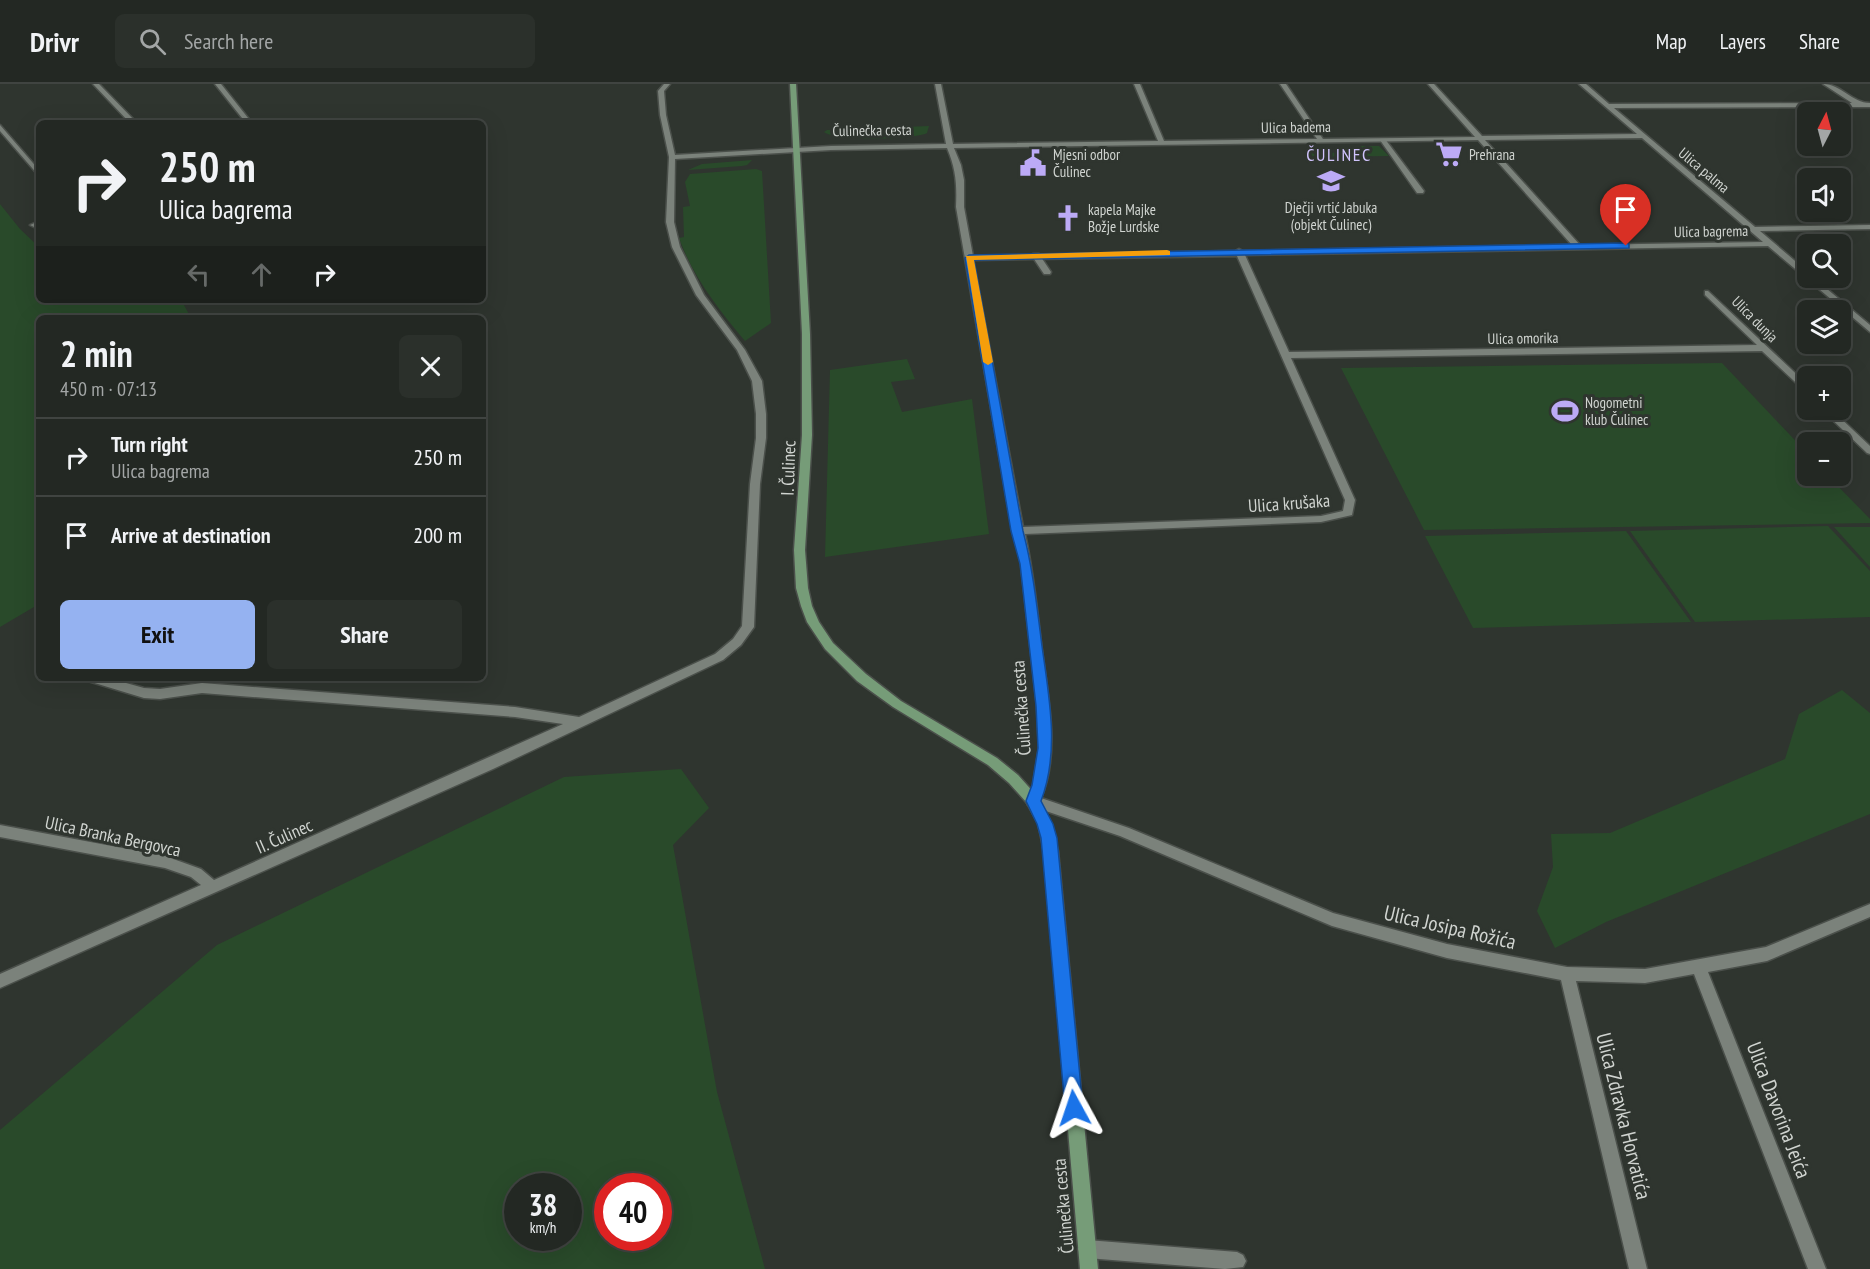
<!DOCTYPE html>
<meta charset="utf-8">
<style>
:root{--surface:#232823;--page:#2b302b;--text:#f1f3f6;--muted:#a3a6a6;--line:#404441;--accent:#95b2f1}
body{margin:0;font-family:"PT Sans Narrow",sans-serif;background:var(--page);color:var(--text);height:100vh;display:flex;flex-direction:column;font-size:22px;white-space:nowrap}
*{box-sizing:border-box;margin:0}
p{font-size:20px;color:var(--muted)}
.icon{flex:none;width:33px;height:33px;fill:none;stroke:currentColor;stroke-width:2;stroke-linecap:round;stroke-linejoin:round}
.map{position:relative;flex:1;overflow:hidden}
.sheet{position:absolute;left:36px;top:231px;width:450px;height:366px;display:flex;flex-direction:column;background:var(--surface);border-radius:9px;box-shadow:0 6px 24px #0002,0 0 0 2px var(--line)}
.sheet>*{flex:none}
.banner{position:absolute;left:36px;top:36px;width:450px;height:183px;border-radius:9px;box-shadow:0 6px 24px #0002,0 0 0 2px var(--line);background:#232823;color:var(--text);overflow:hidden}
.needle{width:39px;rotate:6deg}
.buttons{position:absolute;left:1797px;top:18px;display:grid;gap:12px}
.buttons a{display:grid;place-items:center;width:54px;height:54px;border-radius:9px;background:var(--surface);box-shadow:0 6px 24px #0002,0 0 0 2px var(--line);font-size:30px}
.speed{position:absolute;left:504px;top:1089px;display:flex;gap:12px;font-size:30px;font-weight:700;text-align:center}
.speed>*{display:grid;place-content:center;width:78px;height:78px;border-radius:50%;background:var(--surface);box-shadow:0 6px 24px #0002,0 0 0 2px var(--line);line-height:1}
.speed small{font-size:15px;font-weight:400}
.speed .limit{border:9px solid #d22;background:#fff;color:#111}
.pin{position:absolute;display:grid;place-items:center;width:51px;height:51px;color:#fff;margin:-62px -26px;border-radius:50% 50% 50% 0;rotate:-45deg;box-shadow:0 0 6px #0007}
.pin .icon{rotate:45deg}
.me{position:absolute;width:66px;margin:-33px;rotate:355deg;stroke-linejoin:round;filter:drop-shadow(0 0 4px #0008)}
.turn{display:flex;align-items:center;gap:21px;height:126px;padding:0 24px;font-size:27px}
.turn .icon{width:78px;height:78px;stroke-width:2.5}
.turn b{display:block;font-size:42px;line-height:51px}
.lanes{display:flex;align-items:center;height:57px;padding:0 24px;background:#0003;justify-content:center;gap:30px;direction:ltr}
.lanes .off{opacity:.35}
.round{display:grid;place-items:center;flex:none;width:63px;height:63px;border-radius:9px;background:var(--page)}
.head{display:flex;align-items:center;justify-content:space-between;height:102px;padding:0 24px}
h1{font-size:36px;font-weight:700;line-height:45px}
.cta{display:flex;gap:12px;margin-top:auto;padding:12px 24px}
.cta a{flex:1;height:69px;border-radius:9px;background:var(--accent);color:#111;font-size:24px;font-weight:700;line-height:69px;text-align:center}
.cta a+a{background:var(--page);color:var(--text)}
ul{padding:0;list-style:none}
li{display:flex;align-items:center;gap:18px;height:78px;padding:0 24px;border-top:2px solid var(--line)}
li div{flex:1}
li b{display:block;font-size:22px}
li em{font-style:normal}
header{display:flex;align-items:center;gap:36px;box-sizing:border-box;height:84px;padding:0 30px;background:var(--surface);border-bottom:2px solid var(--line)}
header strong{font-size:28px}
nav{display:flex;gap:33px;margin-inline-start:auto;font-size:21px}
.search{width:420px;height:54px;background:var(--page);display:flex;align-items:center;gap:15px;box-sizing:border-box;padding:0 21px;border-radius:9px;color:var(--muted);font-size:22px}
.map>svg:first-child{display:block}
.green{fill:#294a2a;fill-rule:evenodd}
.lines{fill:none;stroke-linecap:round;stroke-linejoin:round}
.lane-casing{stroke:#4b504b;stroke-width:3}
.street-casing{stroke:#4b504b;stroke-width:3}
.secondary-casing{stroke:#4b504b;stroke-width:3}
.lane{fill:#7b827b;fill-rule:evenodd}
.street{fill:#7b827b;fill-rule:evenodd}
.secondary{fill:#769c78;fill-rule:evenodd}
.route{fill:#1a73e8;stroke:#114b97;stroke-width:1.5}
.slow{fill:#f59e0b}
.labels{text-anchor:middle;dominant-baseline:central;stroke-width:6;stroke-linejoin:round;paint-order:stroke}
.far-street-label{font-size:15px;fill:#d0d4d0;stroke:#2f352f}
.far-poi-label{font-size:15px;fill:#d0d4d0;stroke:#2f352f;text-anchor:start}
.far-quarter-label{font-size:18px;letter-spacing:1.5px;fill:#d0c3fc;stroke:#2f352f}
.street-label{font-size:18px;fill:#d0d4d0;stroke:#2f352f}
.near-street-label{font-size:21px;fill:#d0d4d0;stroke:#2f352f}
</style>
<header>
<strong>Drivr</strong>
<div class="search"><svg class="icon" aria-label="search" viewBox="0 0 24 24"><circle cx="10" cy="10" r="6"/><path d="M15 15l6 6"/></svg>Search here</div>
<nav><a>Map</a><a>Layers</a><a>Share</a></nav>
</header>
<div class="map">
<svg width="1870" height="1185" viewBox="0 0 1870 1185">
<rect width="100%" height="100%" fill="#2f352f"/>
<path class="green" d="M 929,42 L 927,49 C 914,56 834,57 824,48 L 827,46 Z
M 1356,62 L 1379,62 L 1389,72 L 1313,73 L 1307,64 L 1317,63 L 1323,69 L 1357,68 L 1354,63 Z
M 752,76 L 747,81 L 742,82 L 688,86 L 702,80 Z
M 756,85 L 762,87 L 771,239 L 745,257 C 719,226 693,193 679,154 L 684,153 L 683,123 L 690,122 L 685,98 L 690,90 Z
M 0,120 L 20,145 L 39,163 L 39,216 L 184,216 L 184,221 L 191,234 L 39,234 L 39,520 L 0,543 Z
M 907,275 L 915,295 L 891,298 L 902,328 L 972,315 L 989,450 L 825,473 L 830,286 Z
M 1722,279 L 1807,369 L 1808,392 L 1828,392 L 1870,435 L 1870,439 L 1424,446 L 1341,284 Z
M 1828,442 L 1870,487 L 1870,533 L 1695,538 L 1630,447 Z
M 1834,443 L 1870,443 L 1870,483 Z
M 1626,447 L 1691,538 L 1473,544 L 1425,452 Z
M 1842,606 L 1870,629 L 1870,730 L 1606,838 L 1555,864 L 1537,827 L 1553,783 L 1551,750 L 1610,749 L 1785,675 L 1799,630 Z
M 681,685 L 709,724 L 673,761 L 717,1008 L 765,1185 L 0,1185 L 0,1046 L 217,861 L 564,693 ZM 568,1102 L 568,1154 L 518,1154 L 518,1102 ZM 608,1102 L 658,1102 L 658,1154 L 608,1154 Z"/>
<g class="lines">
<defs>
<path id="lane" d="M 1381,55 L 1385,55 L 1424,107 L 1423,109 L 1417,109 L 1380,56 Z
M 1033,170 L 1039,170 L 1051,188 L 1050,190 L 1044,190 L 1032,172 Z
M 1087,1156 L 1237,1168 L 1243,1171 L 1246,1177 L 1243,1183 L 1225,1185 L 1087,1174 L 1081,1171 L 1078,1165 L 1081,1159 Z"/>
<path id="street" d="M 93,0 L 99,0 L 137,39 L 130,39 Z
M 215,0 L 221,0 L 252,39 L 246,39 Z
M 664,0 L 670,0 L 664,7 L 666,31 L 675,71 L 831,62 L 946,60 L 935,0 L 941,0 L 953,60 L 1158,57 L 1134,0 L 1140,0 L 1164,57 L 1317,55 L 1280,0 L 1286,0 L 1323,55 L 1475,53 L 1428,0 L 1434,0 L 1482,52 L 1637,50 L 1579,0 L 1586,0 L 1609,20 L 1852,19 L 1823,0 C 1841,0 1852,19 1870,19 L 1870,23 L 1614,24 L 1755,143 L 1870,141 L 1870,145 L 1760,147 L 1808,188 L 1808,194 L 1814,194 L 1870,241 L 1870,248 L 1768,162 L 1245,171 L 1289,268 L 1757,261 L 1705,211 L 1705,207 L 1708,207 L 1808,301 L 1808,310 L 1762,267 L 1291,274 L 1355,416 L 1352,431 L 1321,438 L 1025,450 C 1033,486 1037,523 1041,559 C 1047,609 1061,667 1041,714 L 1129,744 L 1333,829 L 1447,860 L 1567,883 L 1645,885 L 1766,863 L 1870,820 L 1870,833 L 1767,877 L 1708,888 L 1826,1185 L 1808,1185 L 1694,890 L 1645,899 L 1576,897 L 1647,1185 L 1629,1185 L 1561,896 L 1447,874 L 1332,842 L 1120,752 L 1028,721 L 1026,717 L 1033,701 L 1039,664 L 1037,622 L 1021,480 L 1007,416 L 956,123 C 957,101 956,85 947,64 L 831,66 L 675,75 L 674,138 L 680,163 L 704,211 L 745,266 L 762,297 L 766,330 L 766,354 L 760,400 L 754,543 L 741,561 L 723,576 L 493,685 L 0,904 L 0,890 L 201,801 L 191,793 L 165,784 L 0,753 L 0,741 L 165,772 L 201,785 L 214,796 L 563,640 L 515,633 L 202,609 L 160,615 L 144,614 L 88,597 L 86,594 L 108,594 L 144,604 L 160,605 L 202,599 L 515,623 L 579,633 L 715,570 L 733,555 L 742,542 L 750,400 L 756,354 L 756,330 L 752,297 L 737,266 L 696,211 L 672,163 L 666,138 L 669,73 L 660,31 L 658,7 ZM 1642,54 L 1763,158 L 1580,161 L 1485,56 ZM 1478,56 L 1572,161 L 1243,167 L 1239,165 L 1235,167 L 973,172 L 964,123 L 964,96 L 961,81 L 954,64 ZM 1237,172 L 1345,416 L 1343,427 L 1321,432 L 1023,443 L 973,176 Z
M 0,41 L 39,86 L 39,92 L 0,47 Z
M 39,137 L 39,142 L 34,143 L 30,141 Z
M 1822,326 L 1832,326 L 1870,362 L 1870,370 L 1867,369 Z"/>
<path id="secondary" d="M 790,0 L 796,0 L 810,250 L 812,351 L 805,466 L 808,504 L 812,522 L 819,538 L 833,559 L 866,590 L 901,617 L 997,674 L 1018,691 L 1036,711 L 1049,735 L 1058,767 L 1098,1185 L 1080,1185 L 1044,767 L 1038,739 L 1027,719 L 1009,699 L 988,681 L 893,623 L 857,597 L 825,565 L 807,538 L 801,522 L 796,504 L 794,466 L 802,351 L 802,250 Z"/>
</defs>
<use href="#lane" class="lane-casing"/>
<use href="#street" class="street-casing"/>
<use href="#secondary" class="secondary-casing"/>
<use href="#lane" class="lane"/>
<use href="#street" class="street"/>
<use href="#secondary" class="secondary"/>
</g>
<path class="route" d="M 1626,159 L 1629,160 L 1629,164 L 974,176 L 1023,447 C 1033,485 1037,523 1042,562 C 1049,613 1060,667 1041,717 L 1053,740 L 1057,754 L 1083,1024 L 1081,1031 L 1074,1034 L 1067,1031 L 1065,1024 L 1041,754 L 1037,740 L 1026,717 L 1032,701 L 1038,664 L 1036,622 L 1020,480 L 1011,447 L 965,174 L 969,171 Z"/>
<path class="slow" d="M 1167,166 L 1170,167 L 1170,171 L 974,176 L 993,278 L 988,281 L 983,278 L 966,172 Z"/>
<defs>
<symbol id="supermarket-bare" viewBox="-9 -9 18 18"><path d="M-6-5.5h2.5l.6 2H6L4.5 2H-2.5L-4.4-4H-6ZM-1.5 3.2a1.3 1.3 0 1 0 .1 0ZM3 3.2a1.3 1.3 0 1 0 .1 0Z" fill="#bcaaf6" stroke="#2f352f" stroke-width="2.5" paint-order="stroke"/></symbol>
<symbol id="civic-bare" viewBox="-9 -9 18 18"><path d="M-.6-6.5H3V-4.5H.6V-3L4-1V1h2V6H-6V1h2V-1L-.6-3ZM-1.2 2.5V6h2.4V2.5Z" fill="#bcaaf6" stroke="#2f352f" stroke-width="2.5" paint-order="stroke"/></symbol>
<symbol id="school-bare" viewBox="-9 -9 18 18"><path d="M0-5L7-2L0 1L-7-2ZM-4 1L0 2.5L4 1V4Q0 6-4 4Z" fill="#bcaaf6" stroke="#2f352f" stroke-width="2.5" paint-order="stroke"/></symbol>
<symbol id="church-bare" viewBox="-9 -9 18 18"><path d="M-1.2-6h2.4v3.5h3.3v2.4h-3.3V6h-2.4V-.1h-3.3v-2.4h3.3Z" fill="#bcaaf6" stroke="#2f352f" stroke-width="2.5" paint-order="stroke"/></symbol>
<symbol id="stadium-bare" viewBox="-9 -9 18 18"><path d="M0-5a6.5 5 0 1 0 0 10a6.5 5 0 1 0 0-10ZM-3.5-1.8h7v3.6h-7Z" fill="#bcaaf6" stroke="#2f352f" stroke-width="2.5" paint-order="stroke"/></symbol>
</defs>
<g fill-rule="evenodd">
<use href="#supermarket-bare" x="1430" y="51" width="38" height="38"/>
<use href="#civic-bare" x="1014" y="60" width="38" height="38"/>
<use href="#school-bare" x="1312" y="78" width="38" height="38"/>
<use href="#church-bare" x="1049" y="115" width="38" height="38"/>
<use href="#stadium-bare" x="1546" y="308" width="38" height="38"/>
</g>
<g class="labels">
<g class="far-street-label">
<text transform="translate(1296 43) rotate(-1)">Ulica badema</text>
<text transform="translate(872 46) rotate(-1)">Čulinečka cesta</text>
<text transform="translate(1704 86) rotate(40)">Ulica palma</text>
<text transform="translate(1711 147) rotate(-1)">Ulica bagrema</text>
<text transform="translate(1755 235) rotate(45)">Ulica dunja</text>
<text transform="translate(1523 254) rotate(-1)">Ulica omorika</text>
</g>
<g class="far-poi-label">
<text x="1053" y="70">Mjesni odbor<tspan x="1053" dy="17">Čulinec</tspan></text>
<text x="1469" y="70">Prehrana</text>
<text x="1331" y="123" text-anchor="middle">Dječji vrtić Jabuka<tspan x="1331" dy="17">(objekt Čulinec)</tspan></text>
<text x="1088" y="125">kapela Majke<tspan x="1088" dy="17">Božje Lurdske</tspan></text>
<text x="1585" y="318">Nogometni<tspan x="1585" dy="17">klub Čulinec</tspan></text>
</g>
<g class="far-quarter-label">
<text x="1339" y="70">ČULINEC</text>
</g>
<g class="street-label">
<text transform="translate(788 384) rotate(-88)">I. Čulinec</text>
<text transform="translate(1289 419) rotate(-4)">Ulica krušaka</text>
<text transform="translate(1021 624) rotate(-94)">Čulinečka cesta</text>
<text transform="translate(113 752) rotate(12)">Ulica Branka Bergovca</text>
<text transform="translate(284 752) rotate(-24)">II. Čulinec</text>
<text transform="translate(1063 1122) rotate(-95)">Čulinečka cesta</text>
</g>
<g class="near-street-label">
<text transform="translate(1450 843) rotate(13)">Ulica Josipa Rožića</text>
<text transform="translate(1779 1026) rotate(69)">Ulica Davorina Jeića</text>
<text transform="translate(1624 1032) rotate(76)">Ulica Zdravka Horvatića</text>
</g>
</g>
</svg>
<div class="buttons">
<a><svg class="needle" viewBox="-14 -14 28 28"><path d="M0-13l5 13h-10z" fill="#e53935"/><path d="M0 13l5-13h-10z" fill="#a3a6a6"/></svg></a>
<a><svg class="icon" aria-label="sound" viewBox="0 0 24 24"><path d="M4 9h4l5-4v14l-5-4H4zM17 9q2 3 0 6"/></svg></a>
<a><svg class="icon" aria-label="search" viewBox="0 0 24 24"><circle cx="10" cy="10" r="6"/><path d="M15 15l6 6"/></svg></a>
<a><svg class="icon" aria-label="layers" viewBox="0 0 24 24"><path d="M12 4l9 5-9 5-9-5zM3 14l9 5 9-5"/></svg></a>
<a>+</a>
<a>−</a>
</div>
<div class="speed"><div>38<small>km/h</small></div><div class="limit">40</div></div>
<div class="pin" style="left:1626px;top:162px;background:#d93025"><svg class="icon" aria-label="arrive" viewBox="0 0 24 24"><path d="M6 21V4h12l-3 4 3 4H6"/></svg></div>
<svg class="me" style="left:1074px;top:1024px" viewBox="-20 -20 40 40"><path d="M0-17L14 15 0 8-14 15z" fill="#1a73e8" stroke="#fff" stroke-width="4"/></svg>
<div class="banner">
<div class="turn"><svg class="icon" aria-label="right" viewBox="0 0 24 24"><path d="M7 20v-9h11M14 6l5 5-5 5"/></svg><div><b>250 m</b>Ulica bagrema</div></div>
<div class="lanes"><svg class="icon off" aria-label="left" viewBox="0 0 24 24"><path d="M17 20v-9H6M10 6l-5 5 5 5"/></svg><svg class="icon off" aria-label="ahead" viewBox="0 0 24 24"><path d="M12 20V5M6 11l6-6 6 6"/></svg><svg class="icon" aria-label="right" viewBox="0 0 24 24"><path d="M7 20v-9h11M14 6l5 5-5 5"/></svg></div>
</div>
<section class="sheet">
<div class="head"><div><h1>2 min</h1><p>450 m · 07:13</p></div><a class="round"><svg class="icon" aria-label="close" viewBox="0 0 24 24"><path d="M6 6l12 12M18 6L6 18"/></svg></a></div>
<ul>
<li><svg class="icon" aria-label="right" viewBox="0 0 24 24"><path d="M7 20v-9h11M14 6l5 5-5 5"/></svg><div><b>Turn right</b><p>Ulica bagrema</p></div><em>250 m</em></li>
<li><svg class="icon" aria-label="arrive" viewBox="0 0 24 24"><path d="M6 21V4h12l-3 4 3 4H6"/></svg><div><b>Arrive at destination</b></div><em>200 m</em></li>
</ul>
<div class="cta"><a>Exit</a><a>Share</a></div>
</section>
</div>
